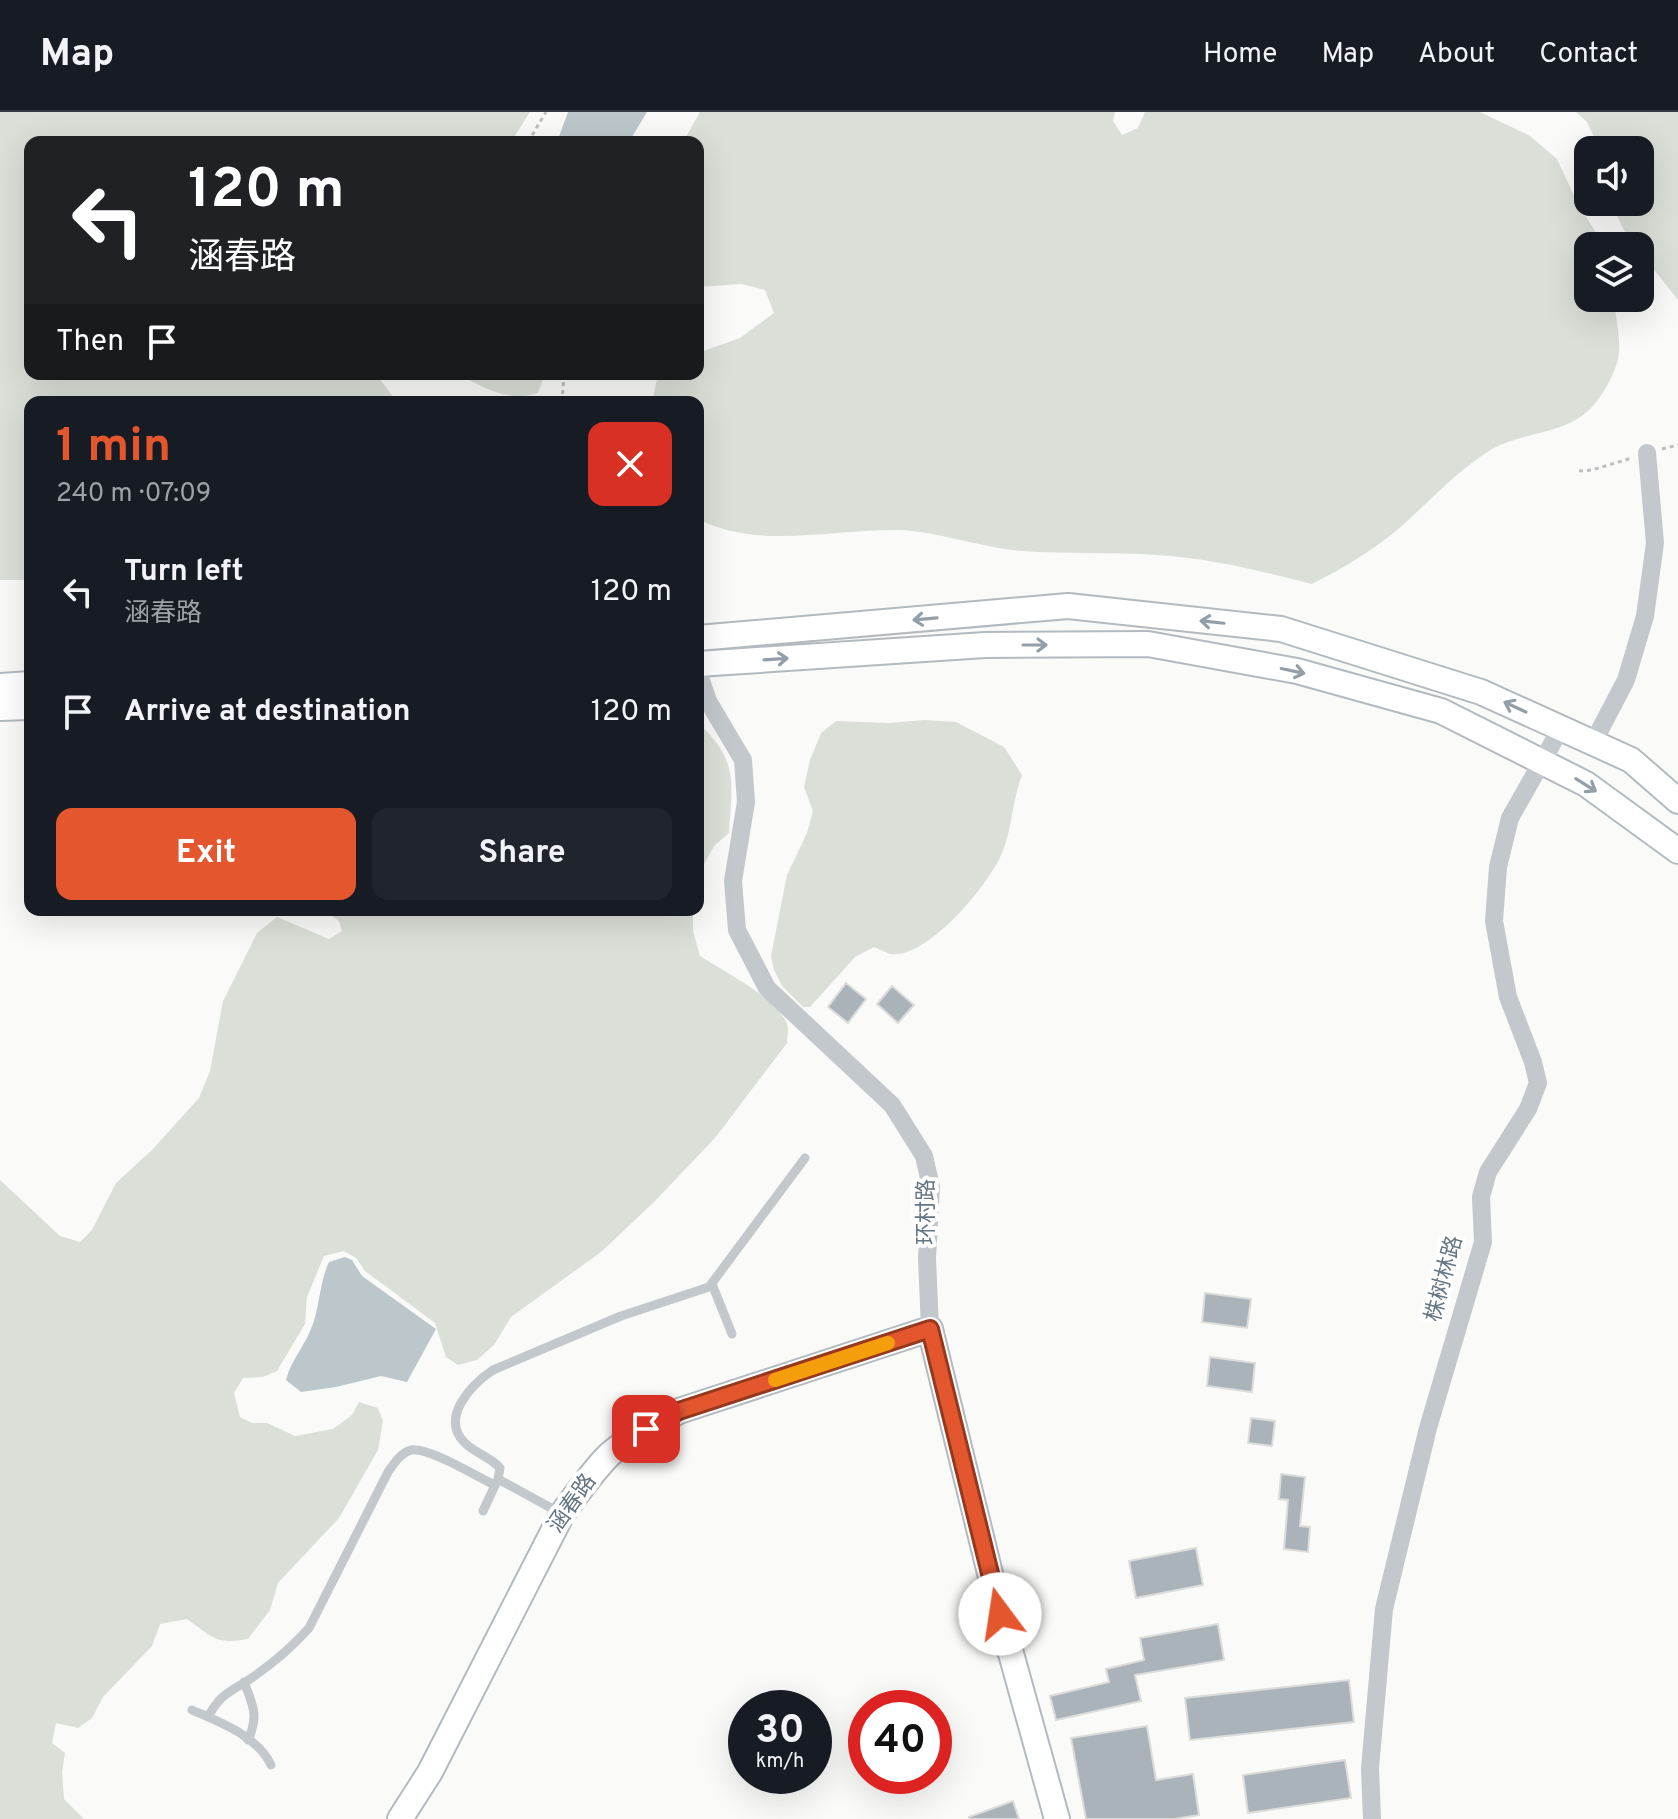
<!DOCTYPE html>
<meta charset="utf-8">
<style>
:root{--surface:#171b24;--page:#20242c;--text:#f1f3f6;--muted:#9ea1a6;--line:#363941;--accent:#e4572e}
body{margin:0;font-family:Overpass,"Noto Sans SC",sans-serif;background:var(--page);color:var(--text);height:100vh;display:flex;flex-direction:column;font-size:30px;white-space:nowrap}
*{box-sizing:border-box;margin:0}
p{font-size:26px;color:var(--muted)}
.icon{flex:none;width:44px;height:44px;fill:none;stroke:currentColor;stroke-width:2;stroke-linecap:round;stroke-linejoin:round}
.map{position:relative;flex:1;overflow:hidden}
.sheet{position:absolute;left:24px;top:284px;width:680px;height:520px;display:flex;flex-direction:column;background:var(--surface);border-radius:16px;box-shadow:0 8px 32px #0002}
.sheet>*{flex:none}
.top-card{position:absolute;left:24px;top:24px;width:680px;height:244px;border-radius:16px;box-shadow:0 8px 32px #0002;background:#202124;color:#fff;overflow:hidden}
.fabs{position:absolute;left:1574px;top:24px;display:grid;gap:16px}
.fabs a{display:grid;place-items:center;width:80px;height:80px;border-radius:16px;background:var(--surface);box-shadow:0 8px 32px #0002;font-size:40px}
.speed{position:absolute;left:728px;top:1578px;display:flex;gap:16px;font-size:40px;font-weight:700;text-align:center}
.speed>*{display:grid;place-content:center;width:104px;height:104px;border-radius:50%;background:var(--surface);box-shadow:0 8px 32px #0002;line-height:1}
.speed small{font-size:20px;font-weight:400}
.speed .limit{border:12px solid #d22;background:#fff;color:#111}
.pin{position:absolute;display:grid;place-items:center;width:68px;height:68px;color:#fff;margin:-34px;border-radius:16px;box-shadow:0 4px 12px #0006}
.me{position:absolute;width:88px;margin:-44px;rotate:346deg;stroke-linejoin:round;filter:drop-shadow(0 0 6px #0008)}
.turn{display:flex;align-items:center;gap:28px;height:168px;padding:0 32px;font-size:36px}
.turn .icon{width:104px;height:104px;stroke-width:2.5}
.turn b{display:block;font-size:56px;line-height:68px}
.then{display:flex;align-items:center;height:76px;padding:0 32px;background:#0003;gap:16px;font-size:30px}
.round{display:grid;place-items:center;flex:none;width:84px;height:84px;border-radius:16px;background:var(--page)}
.overview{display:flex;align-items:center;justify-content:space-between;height:136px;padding:0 32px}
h1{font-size:48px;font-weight:700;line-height:60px;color:var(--accent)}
.primary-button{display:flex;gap:16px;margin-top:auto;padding:16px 32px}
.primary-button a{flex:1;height:92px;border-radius:16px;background:var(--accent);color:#fff;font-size:32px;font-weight:700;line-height:92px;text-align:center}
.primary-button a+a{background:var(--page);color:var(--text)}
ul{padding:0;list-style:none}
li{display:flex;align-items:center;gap:24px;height:120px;padding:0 32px}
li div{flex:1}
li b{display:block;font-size:30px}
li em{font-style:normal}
header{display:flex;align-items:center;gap:48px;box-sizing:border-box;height:112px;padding:0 40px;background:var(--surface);border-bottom:2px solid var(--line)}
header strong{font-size:38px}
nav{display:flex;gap:44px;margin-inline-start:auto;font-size:28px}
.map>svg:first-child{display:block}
.green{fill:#dadfd7}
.water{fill:#bbc7cb}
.building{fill:#aab3b9;stroke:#dcdcda;stroke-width:2}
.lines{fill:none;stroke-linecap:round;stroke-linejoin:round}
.secondary-casing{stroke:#b3babf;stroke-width:28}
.path{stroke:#bbbfc2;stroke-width:3;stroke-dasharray:4 4;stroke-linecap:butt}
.lane{stroke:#c3c8cc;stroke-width:9}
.street{stroke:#c3c8cc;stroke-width:18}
.secondary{stroke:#fff;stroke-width:24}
.oneway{stroke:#939fa8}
.route-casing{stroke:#94391e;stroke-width:20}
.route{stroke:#e4572e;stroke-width:14}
.slow{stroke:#f59e0b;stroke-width:14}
.labels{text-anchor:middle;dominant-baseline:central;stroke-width:8;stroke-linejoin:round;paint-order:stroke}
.street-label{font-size:22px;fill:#657683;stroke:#fff}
</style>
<header>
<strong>Map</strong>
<nav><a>Home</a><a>Map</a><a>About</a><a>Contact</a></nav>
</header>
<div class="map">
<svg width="1678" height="1707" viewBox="0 0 1678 1707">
<rect width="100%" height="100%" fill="#fafaf8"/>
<path class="green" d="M 0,0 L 530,0 L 511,30 L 30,30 L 30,262 L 376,262 L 397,290 L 30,290 L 30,468 L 0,468 Z
M 700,0 L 1115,0 L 1113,9 L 1122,23 L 1138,16 L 1145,0 L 1480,0 L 1530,24 L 1557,47 L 1578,92 L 1597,122 L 1600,134 L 1588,134 L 1588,186 L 1614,186 C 1615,204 1622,229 1618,247 C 1614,264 1601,287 1588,299 C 1561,323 1522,320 1492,337 C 1459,357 1432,387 1404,412 C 1376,437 1345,455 1312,472 C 1261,459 1209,446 1157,443 C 1112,440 1067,442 1023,439 C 980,436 939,419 897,418 C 832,417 758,438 698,407 L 698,290 L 652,290 L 657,267 L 662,262 L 698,262 L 698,241 L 740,226 L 774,201 L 765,178 L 742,172 L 698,175 L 698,30 L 683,30 Z
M 1576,0 L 1678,0 L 1678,188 L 1640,140 L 1640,134 L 1634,134 L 1628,126 L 1611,92 L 1640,90 L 1640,38 L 1600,38 L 1587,10 Z
M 457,262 L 545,262 L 538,281 C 507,291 484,275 457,262 Z
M 925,608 L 956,610 L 1004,635 L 1022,663 C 1012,689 1012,718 1002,741 C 990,771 928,847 891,842 C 886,841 879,837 874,835 L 855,845 L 810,895 L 803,895 L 782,874 L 774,858 L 771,844 L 787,763 L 807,721 L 813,699 L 804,675 L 810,648 L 821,621 L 836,609 L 889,611 Z
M 698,611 C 739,648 732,670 729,721 L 714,734 L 698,763 Z
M 323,798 L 693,798 L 693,819 L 700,844 C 724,860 776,885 787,912 C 789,917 787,926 787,931 L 715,1026 L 653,1091 L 601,1140 L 511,1205 L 494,1233 L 477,1248 L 458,1253 L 446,1245 L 435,1211 L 365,1159 L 356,1146 L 344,1139 L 324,1144 L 307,1185 L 305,1212 L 277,1259 L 263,1265 L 243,1266 L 234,1281 L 240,1305 L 252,1311 L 267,1311 L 295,1324 L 333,1317 L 352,1303 L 359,1290 L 378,1296 L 383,1309 L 378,1338 L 339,1406 L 278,1471 L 270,1498 L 248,1527 C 216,1533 212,1525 187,1507 L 160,1512 L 152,1534 L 103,1585 L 92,1606 L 78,1616 L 56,1611 L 52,1631 L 65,1641 L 62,1661 L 64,1687 L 84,1707 L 0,1707 L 0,1068 L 60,1124 L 80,1130 L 92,1118 L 116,1071 L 152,1038 L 199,986 L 210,959 L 223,889 L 257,821 L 277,805 L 329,827 L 342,819 L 339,809 Z"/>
<path class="water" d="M 568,0 L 647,0 L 629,30 L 557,30 Z
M 345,1145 L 352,1148 L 362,1164 L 436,1217 L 407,1270 L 381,1264 L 336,1275 L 301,1280 L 286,1268 C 290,1250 304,1235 311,1217 C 320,1196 319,1171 329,1150 Z"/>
<path class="building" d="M 846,871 L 866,887 L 848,911 L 828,895 Z
M 892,874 L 914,893 L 898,911 L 877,892 Z
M 1205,1181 L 1251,1187 L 1247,1216 L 1202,1210 Z
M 1210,1245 L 1255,1251 L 1252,1280 L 1207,1274 Z
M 1251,1306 L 1275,1309 L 1272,1334 L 1248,1331 Z
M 1281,1362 L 1305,1365 L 1300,1414 L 1310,1415 L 1308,1440 L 1284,1437 L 1288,1388 L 1279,1387 Z
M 1196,1436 L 1203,1473 L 1136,1486 L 1129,1449 Z
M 1218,1512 L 1224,1548 L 1135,1563 L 1141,1589 L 1056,1608 L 1050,1584 L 1109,1570 L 1106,1557 L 1144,1548 L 1140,1526 Z
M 1349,1568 L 1354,1610 L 1190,1628 L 1185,1586 Z
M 1147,1614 L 1156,1668 L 1193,1662 L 1199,1703 L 1174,1707 L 1086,1707 L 1071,1626 Z
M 1345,1648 L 1351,1686 L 1248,1701 L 1243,1663 Z
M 1013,1689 L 1019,1707 L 969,1707 L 969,1705 Z"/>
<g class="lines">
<defs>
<path id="secondary" d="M 698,526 L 1068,494 L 1281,517 L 1481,580 L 1631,648 L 1678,689
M 698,552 L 985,533 L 1148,532 L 1297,559 L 1441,599 L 1586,672 L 1678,739
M 0,574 L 30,572
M 0,596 L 30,595
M 400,1707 L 430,1660 L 562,1402 C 577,1382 591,1361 609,1343 C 629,1325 655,1312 679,1299 L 930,1217 L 1000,1502 L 1057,1707"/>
</defs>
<use href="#secondary" class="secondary-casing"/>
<path class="path" d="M 528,30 L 546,0
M 562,290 L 564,262
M 1662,337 L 1678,333
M 1579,359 L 1592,358 L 1632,346"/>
<path class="lane" d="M 712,1172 L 732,1222
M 498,1367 L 562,1402
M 483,1399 L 498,1367 L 500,1356 C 491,1345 474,1341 464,1330 C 440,1305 472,1272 493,1258 L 621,1204 L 709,1175 L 805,1046
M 244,1570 C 253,1593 259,1604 248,1628
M 192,1598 C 219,1610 258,1624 271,1653
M 208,1605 C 221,1581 229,1581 250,1567 C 271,1553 292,1535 309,1516 L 388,1360 C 394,1352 400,1341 411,1338 C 429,1335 477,1365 495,1373"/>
<path class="street" d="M 698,560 L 708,589 L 743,648 L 746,690 L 733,769 L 737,818 L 767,876 L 892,993 L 924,1044 L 931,1075 L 927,1146 L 930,1217
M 1593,631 L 1626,568 L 1645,504 L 1655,431 L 1647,341
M 1372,1707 L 1370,1656 L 1384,1497 L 1428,1316 L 1483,1130 L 1481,1085 L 1488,1060 L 1528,997 L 1538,971 L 1533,950 L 1508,885 L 1494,809 L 1498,755 L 1510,706 L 1561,616"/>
<use href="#secondary" class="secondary"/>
</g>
<defs><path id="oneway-shaft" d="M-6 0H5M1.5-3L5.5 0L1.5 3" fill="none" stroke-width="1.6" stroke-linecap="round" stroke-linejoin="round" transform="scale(2)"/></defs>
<g class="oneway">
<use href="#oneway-shaft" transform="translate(925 507) rotate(175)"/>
<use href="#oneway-shaft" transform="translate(1212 510) rotate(-174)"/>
<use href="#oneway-shaft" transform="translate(1035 533)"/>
<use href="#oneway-shaft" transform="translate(776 547) rotate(-4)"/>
<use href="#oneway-shaft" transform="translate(1293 559) rotate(12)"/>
<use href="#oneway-shaft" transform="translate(1515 595) rotate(-155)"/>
<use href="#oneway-shaft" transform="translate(1586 673) rotate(32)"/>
</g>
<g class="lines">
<defs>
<path id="route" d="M 646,1317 L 679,1299 L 930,1217 L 1000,1502"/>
</defs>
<use href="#route" class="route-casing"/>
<use href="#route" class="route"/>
<path class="slow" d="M 775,1268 L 888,1231"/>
</g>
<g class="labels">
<g class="street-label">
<text transform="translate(927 1100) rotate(-90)">环村路</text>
<text transform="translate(1445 1167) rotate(-75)">株树林路</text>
<text transform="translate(573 1392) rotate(-55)">涵春路</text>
</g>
</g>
</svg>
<div class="fabs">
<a><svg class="icon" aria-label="sound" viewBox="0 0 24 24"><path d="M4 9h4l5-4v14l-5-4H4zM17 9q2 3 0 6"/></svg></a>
<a><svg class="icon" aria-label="layers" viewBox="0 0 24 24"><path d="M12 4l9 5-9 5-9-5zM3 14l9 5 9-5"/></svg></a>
</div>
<div class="speed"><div>30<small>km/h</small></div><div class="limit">40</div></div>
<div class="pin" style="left:646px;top:1317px;background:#d93025"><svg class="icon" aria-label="arrive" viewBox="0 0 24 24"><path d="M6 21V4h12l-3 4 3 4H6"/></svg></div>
<svg class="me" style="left:1000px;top:1502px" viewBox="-20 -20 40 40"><circle r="19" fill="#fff"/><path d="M0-13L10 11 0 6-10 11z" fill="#e4572e"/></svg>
<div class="top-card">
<div class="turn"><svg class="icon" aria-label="left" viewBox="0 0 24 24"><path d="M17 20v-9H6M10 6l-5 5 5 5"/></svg><div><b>120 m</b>涵春路</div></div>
<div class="then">Then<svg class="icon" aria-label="arrive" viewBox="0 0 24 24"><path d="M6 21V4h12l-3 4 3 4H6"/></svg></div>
</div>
<section class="sheet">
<div class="overview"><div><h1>1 min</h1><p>240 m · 07:09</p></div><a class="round" style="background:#d93025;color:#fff"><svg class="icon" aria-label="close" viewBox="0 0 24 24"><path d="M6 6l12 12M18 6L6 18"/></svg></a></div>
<ul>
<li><svg class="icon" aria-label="left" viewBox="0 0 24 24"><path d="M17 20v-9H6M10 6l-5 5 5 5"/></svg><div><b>Turn left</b><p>涵春路</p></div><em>120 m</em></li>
<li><svg class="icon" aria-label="arrive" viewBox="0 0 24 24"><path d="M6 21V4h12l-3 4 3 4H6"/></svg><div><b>Arrive at destination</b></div><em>120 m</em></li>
</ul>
<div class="primary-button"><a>Exit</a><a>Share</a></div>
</section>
</div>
